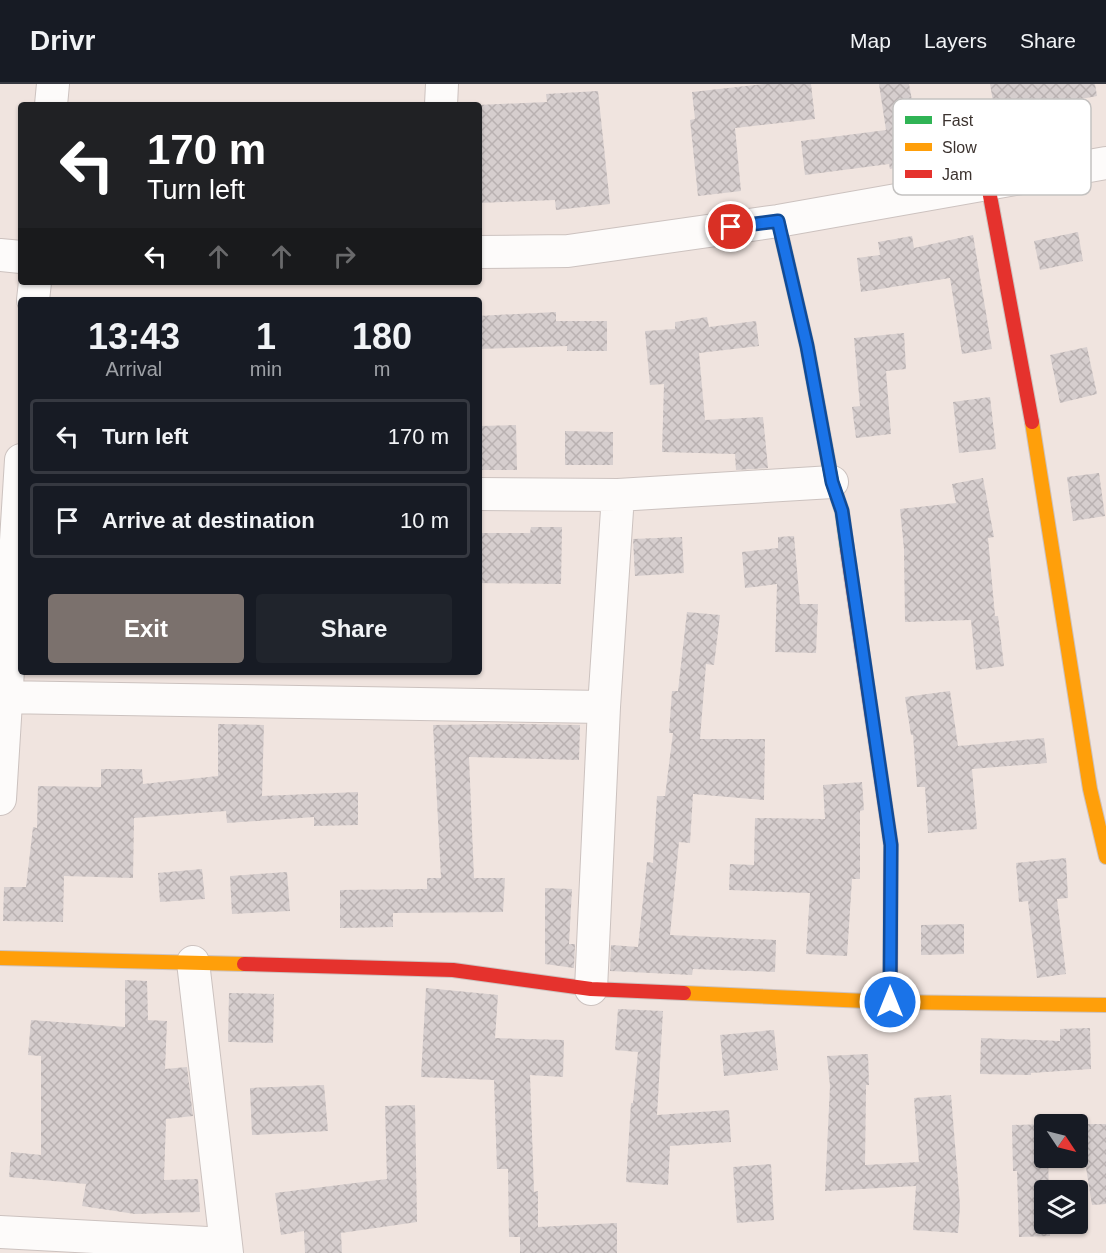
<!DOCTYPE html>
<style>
:root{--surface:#171b24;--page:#20242c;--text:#f1f3f6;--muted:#9ea1a6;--line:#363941;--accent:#7b716d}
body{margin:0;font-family:Helvetica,sans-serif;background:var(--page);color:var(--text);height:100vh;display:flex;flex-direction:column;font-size:22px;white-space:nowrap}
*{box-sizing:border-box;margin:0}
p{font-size:20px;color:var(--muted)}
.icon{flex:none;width:33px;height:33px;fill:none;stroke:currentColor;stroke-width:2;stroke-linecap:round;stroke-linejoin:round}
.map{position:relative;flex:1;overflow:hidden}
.panel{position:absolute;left:18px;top:213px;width:464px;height:378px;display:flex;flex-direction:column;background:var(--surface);border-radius:6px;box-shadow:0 2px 4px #0004}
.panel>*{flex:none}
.guide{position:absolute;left:18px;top:18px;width:464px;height:183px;border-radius:6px;box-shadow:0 2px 4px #0004;background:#202124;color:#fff;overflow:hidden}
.needle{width:39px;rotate:125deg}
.tools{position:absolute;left:1034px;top:1030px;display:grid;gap:12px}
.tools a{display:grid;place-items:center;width:54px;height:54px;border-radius:6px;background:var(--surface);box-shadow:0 2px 4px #0004;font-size:30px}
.pin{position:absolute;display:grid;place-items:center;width:51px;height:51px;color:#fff;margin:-26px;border:3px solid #fff;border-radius:50%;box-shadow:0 2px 6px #0007}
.me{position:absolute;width:66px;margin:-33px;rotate:0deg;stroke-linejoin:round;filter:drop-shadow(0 0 4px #0008)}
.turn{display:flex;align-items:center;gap:21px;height:126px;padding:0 30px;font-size:27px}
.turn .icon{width:78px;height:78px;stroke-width:2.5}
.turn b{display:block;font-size:42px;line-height:51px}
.lanes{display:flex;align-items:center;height:57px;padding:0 30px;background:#0003;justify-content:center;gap:30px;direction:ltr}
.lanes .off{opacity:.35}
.eta{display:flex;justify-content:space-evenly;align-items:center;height:102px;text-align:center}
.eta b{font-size:36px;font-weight:600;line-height:42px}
.button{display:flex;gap:12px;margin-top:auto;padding:12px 30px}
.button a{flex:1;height:69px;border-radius:6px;background:var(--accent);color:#fff;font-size:24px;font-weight:600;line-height:69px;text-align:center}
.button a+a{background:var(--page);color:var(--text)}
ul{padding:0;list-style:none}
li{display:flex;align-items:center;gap:18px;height:75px;margin:0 12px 9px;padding:0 18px;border:3px solid var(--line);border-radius:6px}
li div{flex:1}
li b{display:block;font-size:22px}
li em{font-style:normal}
header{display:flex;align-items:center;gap:36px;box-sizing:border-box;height:84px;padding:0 30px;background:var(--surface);border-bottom:2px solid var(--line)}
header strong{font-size:28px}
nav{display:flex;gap:33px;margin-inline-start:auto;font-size:21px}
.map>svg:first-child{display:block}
.building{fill:url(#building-cross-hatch)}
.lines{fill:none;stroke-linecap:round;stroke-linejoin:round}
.street-casing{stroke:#ccc2bf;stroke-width:34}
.fast-casing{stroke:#ccc2bf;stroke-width:16}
.slow-casing{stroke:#ccc2bf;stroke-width:16}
.jam-casing{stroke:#ccc2bf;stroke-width:16}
.street{stroke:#fdfbfa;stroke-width:32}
.fast{stroke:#30b455;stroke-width:14}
.slow{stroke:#ff9f0a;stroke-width:14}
.jam{stroke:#e5322d;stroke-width:14}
.route-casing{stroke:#114b97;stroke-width:15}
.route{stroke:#1a73e8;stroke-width:10}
.key{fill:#fff;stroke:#c4c2c1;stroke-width:1.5}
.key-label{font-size:16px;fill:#3c332f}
</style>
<header>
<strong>Drivr</strong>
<nav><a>Map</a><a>Layers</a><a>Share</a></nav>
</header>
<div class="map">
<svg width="1106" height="1169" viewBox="0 0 1106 1169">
<defs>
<pattern id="building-cross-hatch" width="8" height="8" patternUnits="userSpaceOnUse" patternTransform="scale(1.5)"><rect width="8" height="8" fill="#d6cece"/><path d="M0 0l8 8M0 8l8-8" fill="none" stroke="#b9b1b1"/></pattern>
</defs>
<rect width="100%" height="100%" fill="#f0e4df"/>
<path class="building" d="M 764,0 L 811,0 L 815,35 L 735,44 L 741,107 L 698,112 L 690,36 L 695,35 L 692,8 Z
M 879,0 L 909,0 L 917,44 L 928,42 L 935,75 L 890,85 L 889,80 L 805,91 L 801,57 L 886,46 Z
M 990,0 L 1095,0 L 1097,12 L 1043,22 L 1046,46 L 999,53 Z
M 598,7 L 610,120 L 556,126 L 555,116 L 478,119 L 478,21 L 547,18 L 546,10 Z
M 1078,148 L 1083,177 L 1040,186 L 1034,157 Z
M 973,151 L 992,265 L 962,270 L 950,194 L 861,208 L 857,174 L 880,171 L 878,158 L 912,152 L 914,164 Z
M 556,228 L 556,237 L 607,237 L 607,267 L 567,267 L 567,262 L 478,265 L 478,232 Z
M 707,233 L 709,243 L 756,237 L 759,262 L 699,269 L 705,336 L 763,333 L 768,384 L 736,386 L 735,370 L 662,368 L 664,300 L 650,301 L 645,247 L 675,245 L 675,238 Z
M 904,249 L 906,285 L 886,287 L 891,350 L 856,354 L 852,323 L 860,322 L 854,254 Z
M 1087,263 L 1097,310 L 1060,319 L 1050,271 Z
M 990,313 L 996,365 L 959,369 L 953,318 Z
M 516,341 L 517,386 L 481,386 L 480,342 Z
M 565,347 L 613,348 L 613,381 L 565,381 Z
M 1099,389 L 1105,432 L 1073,437 L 1067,393 Z
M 983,394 L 994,453 L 988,454 L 995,532 L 998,532 L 1004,582 L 976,586 L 971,536 L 905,538 L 904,465 L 900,425 L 956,419 L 952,400 Z
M 531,443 L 562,443 L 561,500 L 478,499 L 478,449 L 530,449 Z
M 794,452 L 800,520 L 818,520 L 816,569 L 775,568 L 777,500 L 745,504 L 742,468 L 778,464 L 778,453 Z
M 682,453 L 684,489 L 635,492 L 633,455 Z
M 687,528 L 720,531 L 714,581 L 706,580 L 700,655 L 765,655 L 764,716 L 693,710 L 690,759 L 679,758 L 670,851 L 776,856 L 775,888 L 693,885 L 692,891 L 610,887 L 611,861 L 638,863 L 647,778 L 653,779 L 657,712 L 665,712 L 673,649 L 669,649 L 672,607 L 678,607 Z
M 950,607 L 958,662 L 1044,654 L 1047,679 L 972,685 L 977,745 L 928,749 L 925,703 L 917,703 L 913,651 L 911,651 L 905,613 Z
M 218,640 L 264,641 L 262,712 L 358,708 L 358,741 L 314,742 L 314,733 L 227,739 L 226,727 L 134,734 L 133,794 L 64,792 L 63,838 L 3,837 L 4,803 L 26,803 L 33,743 L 37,744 L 38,702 L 101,703 L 101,685 L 142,685 L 143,700 L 218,692 Z
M 520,640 L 580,641 L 579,676 L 469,673 L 474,794 L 505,794 L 503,828 L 393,829 L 393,843 L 340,844 L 340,806 L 427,805 L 427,794 L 441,794 L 433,641 Z
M 862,698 L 864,726 L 860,727 L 860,795 L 852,795 L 847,872 L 806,870 L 810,809 L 729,806 L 730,780 L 754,781 L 755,734 L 825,735 L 823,701 Z
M 1066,774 L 1068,814 L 1057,815 L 1066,890 L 1037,894 L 1028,817 L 1019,818 L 1016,779 Z
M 202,785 L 205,815 L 160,818 L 158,789 Z
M 287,788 L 290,827 L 232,830 L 230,792 Z
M 545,804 L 572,805 L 569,860 L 575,860 L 574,884 L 545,880 Z
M 964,840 L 964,870 L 921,871 L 921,841 Z
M 125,896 L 147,897 L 148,936 L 167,937 L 165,985 L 187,983 L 193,1032 L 166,1035 L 164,1096 L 198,1095 L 200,1128 L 135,1130 L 82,1122 L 86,1100 L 9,1093 L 11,1068 L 41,1071 L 41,972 L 28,971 L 31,936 L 125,943 Z
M 426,904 L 498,911 L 495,954 L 564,956 L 563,993 L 530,991 L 534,1108 L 538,1107 L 538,1143 L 617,1139 L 617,1169 L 520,1169 L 520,1153 L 509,1153 L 508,1085 L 497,1085 L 494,996 L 421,993 Z
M 229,909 L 274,910 L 273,959 L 228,958 Z
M 618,925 L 663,927 L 657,1031 L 729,1026 L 731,1058 L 670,1062 L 668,1101 L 626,1098 L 631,1019 L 633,1019 L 638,968 L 615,966 Z
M 1090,944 L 1091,985 L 1031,989 L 1031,991 L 980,990 L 981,954 L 1060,957 L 1060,945 Z
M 774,946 L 778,986 L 724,992 L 720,951 Z
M 868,970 L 869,1001 L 866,1001 L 865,1081 L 919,1078 L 914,1014 L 951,1011 L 960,1122 L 958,1149 L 913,1146 L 916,1102 L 825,1107 L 830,1002 L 827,972 Z
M 324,1001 L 328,1047 L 252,1051 L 250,1004 Z
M 415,1021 L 417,1138 L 341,1149 L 342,1169 L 305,1169 L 304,1147 L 281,1151 L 275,1109 L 387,1095 L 385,1022 Z
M 1047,1040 L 1044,1041 L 1044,1074 L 1048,1074 L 1049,1107 L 1044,1107 L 1044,1140 L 1050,1140 L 1050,1152 L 1019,1153 L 1017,1087 L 1013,1087 L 1012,1041 Z
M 1079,1040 L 1106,1040 L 1106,1120 L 1092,1121 Z
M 771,1080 L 774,1136 L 737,1139 L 733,1083 Z"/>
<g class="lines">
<defs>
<path id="street" d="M 51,21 L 53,0
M 441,21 L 442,0
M 478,168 L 568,167 L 778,137 L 1106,79
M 0,171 L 21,173
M 33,216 L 35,198
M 478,410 L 618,411 L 832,398
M 0,613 L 604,623
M 0,715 L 21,376
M 193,878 L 227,1169
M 591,905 L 604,623 L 618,411
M 0,1148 L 226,1160"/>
<path id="fast" d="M 778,137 L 807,262 L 832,398 L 842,427 L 847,464"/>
<path id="slow" d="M 1032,338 L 1090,705 L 1106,773
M 0,874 L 244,880
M 684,909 L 890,918 L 1106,921"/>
<path id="jam" d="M 988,101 L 1032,338
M 847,464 L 891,761 L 890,918
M 244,880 L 453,886 L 591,905 L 684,909"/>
</defs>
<use href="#street" class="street-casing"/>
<use href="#fast" class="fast-casing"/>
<use href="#slow" class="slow-casing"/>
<use href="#jam" class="jam-casing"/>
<use href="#street" class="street"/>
<use href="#fast" class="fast"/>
<use href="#slow" class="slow"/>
<use href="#jam" class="jam"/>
</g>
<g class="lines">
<defs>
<path id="route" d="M 731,143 L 778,137 L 807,262 L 832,398 L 842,427 L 891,761 L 890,918"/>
</defs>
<use href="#route" class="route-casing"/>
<use href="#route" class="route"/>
</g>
<rect x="893" y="15" width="198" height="96" rx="9" class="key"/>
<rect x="905" y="32" width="27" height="8" fill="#30b455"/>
<rect x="905" y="59" width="27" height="8" fill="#ff9f0a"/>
<rect x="905" y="86" width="27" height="8" fill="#e5322d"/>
<g class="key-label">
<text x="942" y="42">Fast</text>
<text x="942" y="69">Slow</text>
<text x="942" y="96">Jam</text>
</g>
</svg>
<div class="tools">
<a><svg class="needle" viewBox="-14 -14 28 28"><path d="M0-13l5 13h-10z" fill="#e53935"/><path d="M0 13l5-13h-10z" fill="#9ea1a6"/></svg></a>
<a><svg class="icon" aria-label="layers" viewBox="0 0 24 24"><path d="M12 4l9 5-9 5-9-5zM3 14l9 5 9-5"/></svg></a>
</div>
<div class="pin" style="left:731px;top:143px;background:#d93025"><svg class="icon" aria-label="arrive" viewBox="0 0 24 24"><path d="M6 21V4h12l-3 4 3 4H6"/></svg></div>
<svg class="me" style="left:890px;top:918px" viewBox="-20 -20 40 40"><circle r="17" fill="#1a73e8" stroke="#fff" stroke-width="3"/><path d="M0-11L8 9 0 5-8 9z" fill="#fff"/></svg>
<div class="guide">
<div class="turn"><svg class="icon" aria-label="left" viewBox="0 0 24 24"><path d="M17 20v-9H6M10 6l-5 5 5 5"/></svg><div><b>170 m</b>Turn left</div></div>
<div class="lanes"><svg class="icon" aria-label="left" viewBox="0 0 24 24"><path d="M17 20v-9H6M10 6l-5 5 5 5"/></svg><svg class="icon off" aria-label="ahead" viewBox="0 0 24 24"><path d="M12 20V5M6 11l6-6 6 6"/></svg><svg class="icon off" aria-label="ahead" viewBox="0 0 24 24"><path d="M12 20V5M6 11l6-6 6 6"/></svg><svg class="icon off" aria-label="right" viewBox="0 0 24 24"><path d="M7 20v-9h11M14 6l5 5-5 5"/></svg></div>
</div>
<section class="panel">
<div class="eta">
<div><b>13:43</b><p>Arrival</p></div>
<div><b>1</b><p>min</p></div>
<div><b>180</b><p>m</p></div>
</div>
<ul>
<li><svg class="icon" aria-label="left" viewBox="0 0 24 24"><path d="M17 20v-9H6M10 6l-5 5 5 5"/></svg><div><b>Turn left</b></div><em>170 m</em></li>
<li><svg class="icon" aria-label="arrive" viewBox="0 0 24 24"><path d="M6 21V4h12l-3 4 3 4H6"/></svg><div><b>Arrive at destination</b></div><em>10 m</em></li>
</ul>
<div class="button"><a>Exit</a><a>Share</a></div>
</section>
</div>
